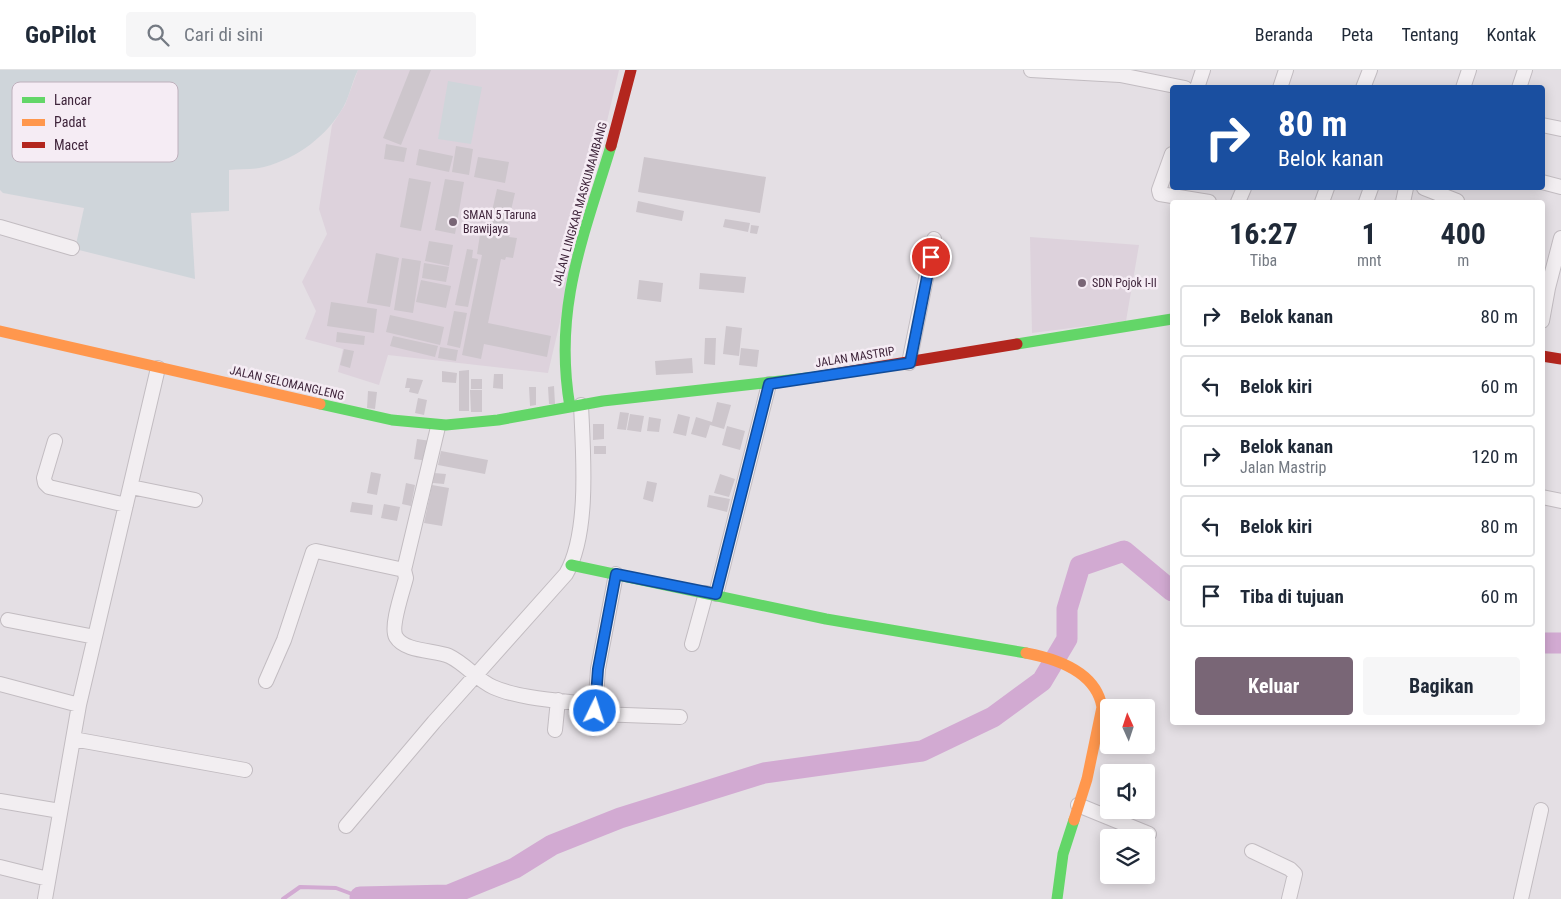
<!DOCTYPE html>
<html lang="id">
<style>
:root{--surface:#fff;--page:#f6f6f7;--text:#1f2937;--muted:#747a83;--line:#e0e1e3;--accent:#796676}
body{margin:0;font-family:"Roboto Condensed",sans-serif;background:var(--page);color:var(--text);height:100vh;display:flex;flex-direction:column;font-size:19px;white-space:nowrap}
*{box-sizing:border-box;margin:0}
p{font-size:16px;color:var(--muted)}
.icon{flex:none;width:28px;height:28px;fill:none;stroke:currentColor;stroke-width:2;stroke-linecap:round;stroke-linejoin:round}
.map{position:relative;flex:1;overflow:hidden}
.sheet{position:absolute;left:1170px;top:130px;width:375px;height:525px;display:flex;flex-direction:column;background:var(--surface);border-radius:5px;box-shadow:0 2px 12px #0003}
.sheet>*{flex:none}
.top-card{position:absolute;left:1170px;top:15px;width:375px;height:105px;border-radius:5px;box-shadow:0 2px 12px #0003;background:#1a4fa0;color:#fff;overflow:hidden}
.needle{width:32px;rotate:357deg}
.tools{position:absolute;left:1100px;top:629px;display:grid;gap:10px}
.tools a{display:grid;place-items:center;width:55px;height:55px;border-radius:5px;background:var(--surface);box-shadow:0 2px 12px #0003;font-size:25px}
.pin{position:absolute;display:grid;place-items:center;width:42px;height:42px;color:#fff;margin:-21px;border:2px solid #fff;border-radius:50%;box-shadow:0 1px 5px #0007}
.me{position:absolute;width:55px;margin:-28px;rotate:4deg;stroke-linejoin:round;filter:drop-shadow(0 0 4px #0008)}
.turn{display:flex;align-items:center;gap:18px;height:105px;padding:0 25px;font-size:22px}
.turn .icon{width:65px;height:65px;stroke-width:2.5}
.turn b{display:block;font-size:35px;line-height:42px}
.eta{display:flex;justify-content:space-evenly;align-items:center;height:85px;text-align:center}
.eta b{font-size:30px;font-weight:700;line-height:35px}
.action{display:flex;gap:10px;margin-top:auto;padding:10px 25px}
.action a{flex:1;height:58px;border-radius:5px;background:var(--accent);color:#fff;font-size:20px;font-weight:700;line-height:58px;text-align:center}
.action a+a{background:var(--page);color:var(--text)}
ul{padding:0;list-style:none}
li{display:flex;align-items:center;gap:15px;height:62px;margin:0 10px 8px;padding:0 15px;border:2px solid var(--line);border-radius:5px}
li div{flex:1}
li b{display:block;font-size:19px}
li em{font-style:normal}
header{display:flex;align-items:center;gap:30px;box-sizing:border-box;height:70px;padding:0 25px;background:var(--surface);border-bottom:1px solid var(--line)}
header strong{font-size:24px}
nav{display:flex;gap:28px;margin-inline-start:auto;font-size:18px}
.search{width:350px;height:45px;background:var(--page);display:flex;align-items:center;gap:12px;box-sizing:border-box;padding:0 18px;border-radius:5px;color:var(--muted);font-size:19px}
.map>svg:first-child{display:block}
.built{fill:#ddd2dc}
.green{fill:#cfd5da}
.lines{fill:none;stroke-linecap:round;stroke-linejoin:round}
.stream{stroke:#d2aad2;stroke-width:4}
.river{stroke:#d2aad2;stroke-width:21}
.building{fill:#cdc6cc}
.street-casing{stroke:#c2bcc1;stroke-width:16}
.street{stroke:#f2eef1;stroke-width:14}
.fast{stroke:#63d668;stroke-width:11}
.slow{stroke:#ff974d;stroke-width:11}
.jam{stroke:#b3261e;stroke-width:11}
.route-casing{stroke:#114b97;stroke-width:12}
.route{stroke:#1a73e8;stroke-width:9}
.poi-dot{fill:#796676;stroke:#f5ecf4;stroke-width:2}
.labels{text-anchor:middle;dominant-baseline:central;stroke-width:5;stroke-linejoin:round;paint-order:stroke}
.street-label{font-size:12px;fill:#3f253b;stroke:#f5ecf4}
.poi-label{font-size:12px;fill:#3f253b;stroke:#f5ecf4;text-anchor:start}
.key{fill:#f5ecf4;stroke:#beb0bc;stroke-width:1}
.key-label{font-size:14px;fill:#3f253b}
</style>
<header>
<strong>GoPilot</strong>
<div class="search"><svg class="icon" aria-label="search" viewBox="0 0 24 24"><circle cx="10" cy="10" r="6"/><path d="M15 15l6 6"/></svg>Cari di sini</div>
<nav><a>Beranda</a><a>Peta</a><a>Tentang</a><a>Kontak</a></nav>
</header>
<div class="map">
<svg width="1561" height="829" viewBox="0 0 1561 829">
<rect width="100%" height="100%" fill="#e4dfe4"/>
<path class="built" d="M 358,0 L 619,0 L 548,303 L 388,285 L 379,315 L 338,302 L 343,279 L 305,269 L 316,241 L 302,212 L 327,164 L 319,139 L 332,55 L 345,35 Z
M 1030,167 L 1139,175 L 1126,251 L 1032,263 Z"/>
<path class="green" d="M 0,0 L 358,0 C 352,12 350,24 344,36 C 327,66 298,88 264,97 C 253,100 241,99 229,100 L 229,141 L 191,143 L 195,209 L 75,179 L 84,138 L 3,123 L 0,120 Z
M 448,11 L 482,17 L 471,74 L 438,69 Z"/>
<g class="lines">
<path class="stream" d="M 283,829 L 300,817 L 336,818 L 360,827"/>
<path class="river" d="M 1542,573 L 1561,573
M 360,827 L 449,825 L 515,798 L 552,775 L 620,748 L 764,703 L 922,681 L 993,647 L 1042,611 L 1067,569 L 1067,539 L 1080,496 L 1124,481 L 1172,521"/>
</g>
<path class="building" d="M 410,0 L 431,0 L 401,75 L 383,68 Z
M 386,74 L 407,78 L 404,92 L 384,89 Z
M 456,76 L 473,79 L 469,105 L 452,102 Z
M 419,79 L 453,86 L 449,102 L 416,95 Z
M 478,87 L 509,92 L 505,113 L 474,107 Z
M 644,87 L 766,107 L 760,143 L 638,122 Z
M 409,108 L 431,112 L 421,161 L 400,157 Z
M 445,109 L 464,112 L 455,164 L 435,160 Z
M 497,119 L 515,123 L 506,162 L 510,163 L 509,167 L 517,168 L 513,188 L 506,187 L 505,190 L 501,189 L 488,253 L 551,266 L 547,287 L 484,274 L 481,289 L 462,285 L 482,185 L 477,184 L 481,158 L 488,159 Z
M 638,131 L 684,141 L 682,151 L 636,142 Z
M 725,149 L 750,153 L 748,162 L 723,157 Z
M 751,155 L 759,156 L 757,164 L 750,163 Z
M 429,171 L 453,175 L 449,196 L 425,191 Z
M 467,179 L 473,180 L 472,188 L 478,189 L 468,237 L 455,235 Z
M 376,183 L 399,188 L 390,237 L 367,233 Z
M 402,188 L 421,191 L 413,243 L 394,240 Z
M 424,193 L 449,197 L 446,212 L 422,208 Z
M 700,203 L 746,207 L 744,223 L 699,219 Z
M 421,210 L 451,216 L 446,238 L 416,232 Z
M 639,210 L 663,213 L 661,232 L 637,229 Z
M 331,232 L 377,239 L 374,263 L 327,256 Z
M 454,241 L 467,243 L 460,278 L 447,275 Z
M 390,245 L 444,257 L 440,275 L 386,262 Z
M 726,256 L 742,258 L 739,286 L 723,284 Z
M 337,262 L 365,266 L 364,275 L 336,272 Z
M 393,266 L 438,276 L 435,287 L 390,276 Z
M 705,268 L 716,268 L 715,295 L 704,294 Z
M 440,277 L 458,280 L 456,291 L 438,288 Z
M 741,278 L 759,280 L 757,297 L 739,295 Z
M 344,279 L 354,281 L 350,298 L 340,295 Z
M 692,288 L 693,303 L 656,305 L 655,291 Z
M 469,300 L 469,341 L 459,341 L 459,301 Z
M 442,301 L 457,303 L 456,313 L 442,312 Z
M 494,304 L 503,304 L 503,319 L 493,318 Z
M 407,308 L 423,310 L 418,324 L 409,322 L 410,318 L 405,318 Z
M 471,309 L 482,309 L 482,319 L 471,319 Z
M 554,316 L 555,334 L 549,334 L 548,317 Z
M 529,317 L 536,317 L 536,335 L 530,336 Z
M 470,320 L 482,320 L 482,342 L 471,342 Z
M 368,321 L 377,322 L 375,339 L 367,338 Z
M 418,328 L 427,330 L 424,345 L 415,343 Z
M 717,332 L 731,335 L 724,359 L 710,355 L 706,368 L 691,364 L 696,347 L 712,352 Z
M 620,342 L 629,343 L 626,360 L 617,359 Z
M 630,344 L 644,346 L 641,362 L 627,360 Z
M 678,344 L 690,347 L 686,366 L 673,363 Z
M 649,347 L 661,349 L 659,362 L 647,361 Z
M 593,354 L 604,354 L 604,369 L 593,370 Z
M 727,356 L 745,361 L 740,380 L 722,375 Z
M 417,369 L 431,371 L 428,391 L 414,389 Z
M 594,376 L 606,376 L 606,384 L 594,384 Z
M 441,381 L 488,390 L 485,404 L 438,395 Z
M 371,402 L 381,404 L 377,425 L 367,423 Z
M 434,403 L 446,404 L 444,414 L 433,413 Z
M 720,404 L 735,409 L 729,427 L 714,423 Z
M 647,411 L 657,413 L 653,432 L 643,429 Z
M 406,413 L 415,415 L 411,436 L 402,434 Z
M 432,415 L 449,418 L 442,456 L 424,453 Z
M 709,425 L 730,429 L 727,442 L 707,437 Z
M 352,432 L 373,435 L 372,445 L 350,442 Z
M 384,434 L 400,437 L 397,451 L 381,448 Z"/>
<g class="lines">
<defs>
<path id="street" d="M 1031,0 L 1120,5 L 1185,18
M 1197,18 L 1203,0
M 1280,18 L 1286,0
M 1363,18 L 1370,0
M 1463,18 L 1469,0
M 1519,18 L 1525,0
M 1542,55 L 1561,59
M 1172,84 L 1159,120 L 1160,124 L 1209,132
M 1542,112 L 1561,117
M 1424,118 L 1457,131
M 1238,132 L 1244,118
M 1322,132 L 1327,118
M 1366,132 L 1371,118
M 1403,132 L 1406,118
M 0,157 L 72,178
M 1542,251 L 1548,218 L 1561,168
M 909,293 L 934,169
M 55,371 L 44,408 L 45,413 L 49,417 L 126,435
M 131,417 L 195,430
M 1542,427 L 1561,431
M 404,500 L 438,357
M 616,504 L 598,599 L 595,641 L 598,644 L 680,647
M 716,524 L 769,314
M 8,550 L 95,567
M 692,574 L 706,523
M 266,611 L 284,570 L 313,482 L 316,481 L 404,500 L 406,508 C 403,520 390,557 396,567 C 405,582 434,580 449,586 C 466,594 477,610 493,617 C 519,629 566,631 595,635
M 0,614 L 79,635
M 555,660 L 558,630
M 73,669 L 245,700
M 0,731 L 60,741
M 1078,735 L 1149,764
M 346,756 L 434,652 L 566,504 C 590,463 583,382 581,335
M 1252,781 L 1290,799 L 1295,804 L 1289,829
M 0,797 L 48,809
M 45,829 L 79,635 L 158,298
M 1521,829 L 1541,740"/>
</defs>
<use href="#street" class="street-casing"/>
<use href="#street" class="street"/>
<path class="fast" d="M 1017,274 L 1172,249
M 320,334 L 392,350 L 446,355 L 498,350 L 603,331 L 816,307
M 570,337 C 553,239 583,168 611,76
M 571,495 L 826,549 L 1026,583
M 1057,829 L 1063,784 L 1074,750"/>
<path class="slow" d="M 0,261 L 320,334
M 1026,583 C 1058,589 1096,602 1102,637 L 1087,709 L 1074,750"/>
<path class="jam" d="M 611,76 L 631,0
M 1542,286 L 1561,289
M 816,307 L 1017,274"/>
</g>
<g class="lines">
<defs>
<path id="route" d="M 595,641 L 598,599 L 616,504 L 716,524 L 769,314 L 910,293 L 931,187"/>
</defs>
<use href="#route" class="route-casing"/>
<use href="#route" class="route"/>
</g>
<g class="poi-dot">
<circle cx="453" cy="152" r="5"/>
<circle cx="1082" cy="213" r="5"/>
</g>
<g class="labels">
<g class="street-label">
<text transform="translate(580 134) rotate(-74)">JALAN LINGKAR MASKUMAMBANG</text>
<text transform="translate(855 287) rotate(-9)">JALAN MASTRIP</text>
<text transform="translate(287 313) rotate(13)">JALAN SELOMANGLENG</text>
</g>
<g class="poi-label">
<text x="463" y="145">SMAN 5 Taruna<tspan x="463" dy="14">Brawijaya</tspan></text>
<text x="1092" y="213">SDN Pojok I-II</text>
</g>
</g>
<rect x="12" y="12" width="166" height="80" rx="8" class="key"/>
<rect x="22" y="27" width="23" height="6" fill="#63d668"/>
<rect x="22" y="49" width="23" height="7" fill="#ff974d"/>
<rect x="22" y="72" width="23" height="6" fill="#b3261e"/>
<g class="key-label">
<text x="54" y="35">Lancar</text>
<text x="54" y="57">Padat</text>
<text x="54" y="80">Macet</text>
</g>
</svg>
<div class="tools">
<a><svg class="needle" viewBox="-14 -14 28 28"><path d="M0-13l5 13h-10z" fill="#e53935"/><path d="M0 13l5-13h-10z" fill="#747a83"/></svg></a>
<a><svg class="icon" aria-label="sound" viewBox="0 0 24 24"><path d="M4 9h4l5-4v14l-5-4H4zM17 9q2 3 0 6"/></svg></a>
<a><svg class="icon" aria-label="layers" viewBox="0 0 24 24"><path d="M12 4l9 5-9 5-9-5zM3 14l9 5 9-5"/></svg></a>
</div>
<div class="pin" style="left:931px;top:187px;background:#d93025"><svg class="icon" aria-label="arrive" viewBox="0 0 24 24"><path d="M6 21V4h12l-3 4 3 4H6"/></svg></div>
<svg class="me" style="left:595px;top:641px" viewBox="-20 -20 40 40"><circle r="17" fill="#1a73e8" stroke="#fff" stroke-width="3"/><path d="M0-11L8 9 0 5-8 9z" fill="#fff"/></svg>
<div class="top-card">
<div class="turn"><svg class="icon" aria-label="right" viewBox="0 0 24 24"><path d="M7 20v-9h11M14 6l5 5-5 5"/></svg><div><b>80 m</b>Belok kanan</div></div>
</div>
<section class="sheet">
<div class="eta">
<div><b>16:27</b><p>Tiba</p></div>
<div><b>1</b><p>mnt</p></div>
<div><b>400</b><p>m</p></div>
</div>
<ul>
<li><svg class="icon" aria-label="right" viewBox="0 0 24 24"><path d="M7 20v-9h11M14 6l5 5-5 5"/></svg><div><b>Belok kanan</b></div><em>80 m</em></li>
<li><svg class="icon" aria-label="left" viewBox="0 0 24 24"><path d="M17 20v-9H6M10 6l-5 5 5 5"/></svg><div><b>Belok kiri</b></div><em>60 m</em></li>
<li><svg class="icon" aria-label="right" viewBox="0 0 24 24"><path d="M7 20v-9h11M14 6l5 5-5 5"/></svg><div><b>Belok kanan</b><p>Jalan Mastrip</p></div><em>120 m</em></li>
<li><svg class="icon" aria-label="left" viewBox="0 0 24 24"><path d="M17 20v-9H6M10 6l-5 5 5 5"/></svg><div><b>Belok kiri</b></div><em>80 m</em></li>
<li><svg class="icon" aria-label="arrive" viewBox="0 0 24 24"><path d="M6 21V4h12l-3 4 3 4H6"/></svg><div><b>Tiba di tujuan</b></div><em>60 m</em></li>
</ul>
<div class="action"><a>Keluar</a><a>Bagikan</a></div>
</section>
</div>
